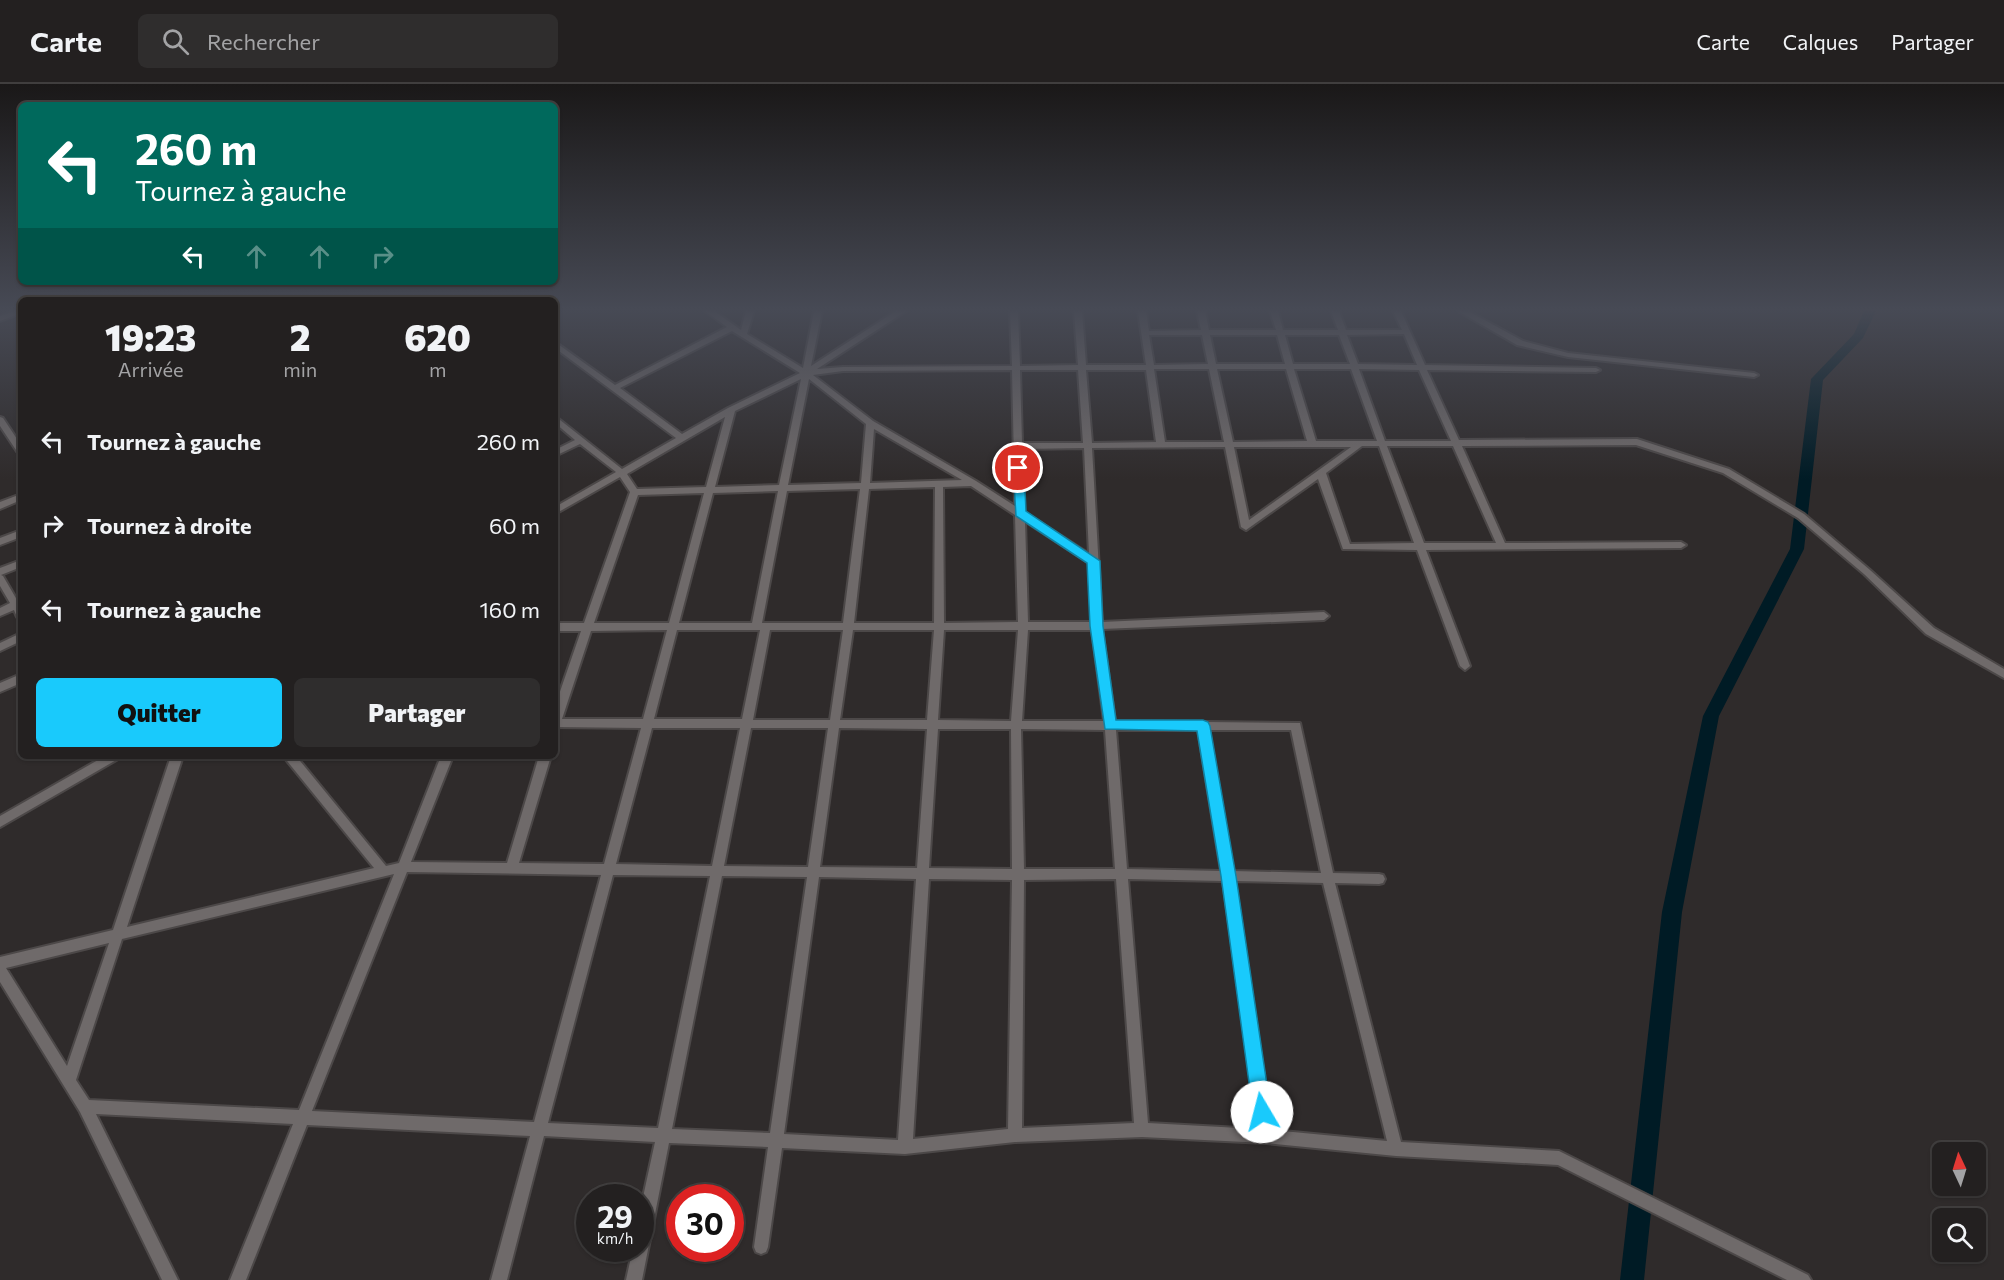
<!DOCTYPE html>
<html lang="fr">
<meta charset="utf-8">
<style>
:root{--surface:#232020;--page:#2f2d2d;--text:#f1f3f6;--muted:#a3a3a5;--line:#403e3e;--accent:#19cafc}
body{margin:0;font-family:Commissioner,sans-serif;background:var(--page);color:var(--text);height:100vh;display:flex;flex-direction:column;font-size:22px;white-space:nowrap}
*{box-sizing:border-box;margin:0}
p{font-size:20px;color:var(--muted)}
.icon{flex:none;width:33px;height:33px;fill:none;stroke:currentColor;stroke-width:2;stroke-linecap:round;stroke-linejoin:round}
.map{position:relative;flex:1;overflow:hidden}
.drawer{position:absolute;left:18px;top:213px;width:540px;height:462px;display:flex;flex-direction:column;background:var(--surface);border-radius:9px;box-shadow:0 2px 4px #0004,0 0 0 2px var(--line)}
.drawer>*{flex:none}
.guide{position:absolute;left:18px;top:18px;width:540px;height:183px;border-radius:9px;box-shadow:0 2px 4px #0004,0 0 0 2px var(--line);background:#00695c;color:#fff;overflow:hidden}
.needle{width:39px;rotate:356deg}
.buttons{position:absolute;left:1932px;top:1058px;display:grid;gap:12px}
.buttons a{display:grid;place-items:center;width:54px;height:54px;border-radius:9px;background:var(--surface);box-shadow:0 2px 4px #0004,0 0 0 2px var(--line);font-size:30px}
.speed{position:absolute;left:576px;top:1100px;display:flex;gap:12px;font-size:30px;font-weight:700;text-align:center}
.speed>*{display:grid;place-content:center;width:78px;height:78px;border-radius:50%;background:var(--surface);box-shadow:0 2px 4px #0004,0 0 0 2px var(--line);line-height:1}
.speed small{font-size:15px;font-weight:400}
.speed .limit{border:9px solid #d22;background:#fff;color:#111}
.pin{position:absolute;display:grid;place-items:center;width:51px;height:51px;color:#fff;margin:-26px;border:3px solid #fff;border-radius:50%;box-shadow:0 2px 6px #0007}
.me{position:absolute;width:66px;margin:-33px;rotate:352deg;stroke-linejoin:round;filter:drop-shadow(0 0 4px #0008)}
.turn{display:flex;align-items:center;gap:21px;height:126px;padding:0 18px;font-size:27px}
.turn .icon{width:78px;height:78px;stroke-width:2.5}
.turn b{display:block;font-size:42px;line-height:51px}
.lanes{display:flex;align-items:center;height:57px;padding:0 18px;background:#0003;justify-content:center;gap:30px;direction:ltr}
.lanes .off{opacity:.35}
.eta{display:flex;justify-content:space-evenly;align-items:center;height:102px;text-align:center}
.eta b{font-size:36px;font-weight:800;line-height:42px}
.button{display:flex;gap:12px;margin-top:auto;padding:12px 18px}
.button a{flex:1;height:69px;border-radius:9px;background:var(--accent);color:#111;font-size:24px;font-weight:800;line-height:69px;text-align:center}
.button a+a{background:var(--page);color:var(--text)}
ul{padding:0;list-style:none}
li{display:flex;align-items:center;gap:18px;height:84px;padding:0 18px}
li div{flex:1}
li b{display:block;font-size:22px}
li em{font-style:normal}
header{display:flex;align-items:center;gap:36px;box-sizing:border-box;height:84px;padding:0 30px;background:var(--surface);border-bottom:2px solid var(--line)}
header strong{font-size:28px}
nav{display:flex;gap:33px;margin-inline-start:auto;font-size:21px}
.search{width:420px;height:54px;background:var(--page);display:flex;align-items:center;gap:15px;box-sizing:border-box;padding:0 21px;border-radius:9px;color:var(--muted);font-size:22px}
.map>svg:first-child{display:block}
.lines{fill:none;stroke-linecap:round;stroke-linejoin:round}
.river{fill:#001b25;fill-rule:evenodd}
.minor-casing{stroke:#4c4848;stroke-width:4}
.minor{fill:#6f6a6a;fill-rule:evenodd}
.route{fill:#19cafc;stroke:#1083a4;stroke-width:1.5}
</style>
<header>
<strong>Carte</strong>
<div class="search"><svg class="icon" aria-label="search" viewBox="0 0 24 24"><circle cx="10" cy="10" r="6"/><path d="M15 15l6 6"/></svg>Rechercher</div>
<nav><a>Carte</a><a>Calques</a><a>Partager</a></nav>
</header>
<div class="map">
<svg width="2004" height="1196" viewBox="0 0 2004 1196">
<rect width="100%" height="100%" fill="#2f2b2b"/>
<g class="lines">
<path class="river" d="M 1864,227 L 1876,227 L 1863,254 L 1823,296 L 1804,465 L 1719,632 L 1682,828 L 1644,1196 L 1620,1196 L 1662,828 L 1703,632 L 1790,465 L 1811,295 L 1854,250 Z"/>
<defs>
<path id="minor" d="M 15,227 L 21,229 L 0,237 L 0,232 Z
M 705,227 L 714,227 L 741,246 L 746,227 L 754,227 L 747,250 L 803,284 L 814,227 L 822,227 L 811,282 L 896,227 L 906,227 L 817,285 L 843,283 L 1012,282 L 1010,227 L 1018,227 L 1020,282 L 1078,281 L 1074,227 L 1082,227 L 1086,281 L 1146,281 L 1138,227 L 1146,227 L 1149,247 L 1201,246 L 1197,227 L 1205,227 L 1209,246 L 1276,246 L 1270,227 L 1278,227 L 1283,246 L 1338,246 L 1331,227 L 1339,227 L 1346,246 L 1402,246 L 1393,227 L 1401,227 L 1425,281 L 1596,284 L 1600,286 L 1596,288 L 1427,286 L 1459,356 L 1637,355 L 1729,385 L 1804,430 L 1870,486 L 1934,544 L 2004,585 L 2004,594 L 1926,550 L 1864,490 L 1798,434 L 1723,389 L 1636,361 L 1462,362 L 1505,459 L 1681,458 L 1686,461 L 1681,464 L 1426,466 L 1470,582 L 1465,586 L 1460,582 L 1417,466 L 1343,465 L 1318,395 L 1246,446 L 1241,443 L 1225,363 L 1092,364 L 1102,538 L 1324,528 L 1329,532 L 1324,536 L 1102,545 L 1115,637 L 1300,639 L 1333,789 L 1379,790 L 1383,791 L 1385,795 L 1383,799 L 1379,800 L 1335,799 L 1401,1058 L 1559,1067 L 1808,1191 L 1811,1196 L 1787,1196 L 1558,1081 L 1396,1072 L 1266,1059 L 1142,1053 L 1015,1058 L 905,1070 L 782,1064 L 768,1163 L 766,1168 L 761,1170 L 756,1168 L 754,1163 L 768,1063 L 669,1059 L 642,1196 L 626,1196 L 633,1164 L 640,1164 L 640,1127 L 655,1058 L 544,1052 L 507,1196 L 491,1196 L 530,1052 L 307,1041 L 246,1196 L 230,1196 L 293,1040 L 96,1030 L 178,1196 L 162,1196 L 80,1028 L 0,898 L 0,873 L 113,846 L 171,672 L 183,672 L 127,843 L 374,784 L 283,672 L 296,672 L 386,782 L 399,779 L 441,672 L 453,672 L 411,778 L 507,779 L 539,672 L 551,672 L 519,779 L 604,780 L 641,644 L 555,643 L 555,622 L 581,547 L 555,547 L 555,539 L 584,539 L 630,408 L 620,393 L 555,430 L 555,423 L 616,388 L 580,360 L 555,372 L 555,366 L 575,356 L 555,339 L 555,332 L 622,385 L 676,354 L 555,264 L 555,258 L 615,301 L 727,243 ZM 732,247 L 800,289 L 728,324 L 682,350 L 620,304 ZM 1404,250 L 1417,281 L 1358,280 L 1347,251 ZM 1149,251 L 1202,251 L 1208,280 L 1154,281 ZM 1210,251 L 1277,251 L 1285,280 L 1216,280 ZM 1285,251 L 1339,251 L 1350,280 L 1293,280 ZM 1154,285 L 1209,285 L 1224,358 L 1165,358 ZM 1217,285 L 1286,285 L 1307,357 L 1233,358 ZM 1294,285 L 1351,285 L 1377,357 L 1316,357 ZM 1359,285 L 1419,286 L 1451,357 L 1385,357 ZM 1012,286 L 1015,422 L 976,397 L 873,337 L 813,291 L 843,287 ZM 1020,286 L 1078,286 L 1083,359 L 1022,359 ZM 1086,286 L 1146,286 L 1156,358 L 1092,359 ZM 801,295 L 779,401 L 715,403 L 735,327 ZM 809,295 L 866,340 L 861,399 L 788,401 ZM 725,333 L 706,403 L 637,405 L 627,390 ZM 874,345 L 962,396 L 870,399 ZM 1362,362 L 1379,362 L 1414,459 L 1350,460 L 1326,389 ZM 1387,362 L 1453,362 L 1496,459 L 1424,459 ZM 1234,363 L 1351,363 L 1249,436 ZM 1084,364 L 1089,470 L 1024,428 L 1022,365 ZM 971,402 L 1015,431 L 1018,538 L 944,539 L 943,403 ZM 935,403 L 934,539 L 854,539 L 869,405 ZM 860,405 L 843,539 L 762,539 L 787,407 ZM 778,407 L 752,539 L 679,539 L 713,409 ZM 704,409 L 669,539 L 594,539 L 638,411 ZM 1025,437 L 1089,479 L 1092,538 L 1028,538 ZM 667,546 L 643,635 L 562,635 L 591,547 ZM 677,546 L 760,546 L 742,635 L 654,635 ZM 770,546 L 843,546 L 830,636 L 753,636 ZM 853,546 L 934,546 L 927,636 L 840,636 ZM 944,546 L 1018,546 L 1011,637 L 938,636 ZM 1028,546 L 1092,546 L 1104,637 L 1022,637 ZM 652,644 L 740,644 L 712,782 L 616,780 ZM 751,644 L 828,644 L 808,783 L 724,782 ZM 839,644 L 927,645 L 917,784 L 820,783 ZM 938,645 L 1011,645 L 1012,785 L 929,784 ZM 1021,645 L 1105,646 L 1115,785 L 1024,785 ZM 1116,646 L 1198,646 L 1221,787 L 1127,785 ZM 1209,646 L 1291,646 L 1321,789 L 1233,787 ZM 407,788 L 601,791 L 534,1038 L 312,1027 ZM 394,790 L 299,1026 L 89,1016 L 76,996 L 122,855 ZM 613,791 L 710,792 L 658,1044 L 548,1039 ZM 722,792 L 807,793 L 770,1049 L 672,1045 ZM 819,793 L 916,795 L 898,1056 L 784,1050 ZM 929,795 L 1012,796 L 1008,1045 L 913,1055 ZM 1116,795 L 1134,1039 L 1022,1044 L 1024,796 ZM 1128,795 L 1223,797 L 1258,1045 L 1148,1039 ZM 1235,797 L 1323,799 L 1387,1057 L 1272,1046 ZM 109,859 L 67,982 L 6,884 Z
M 1458,227 L 1468,227 L 1523,257 L 1568,269 L 1754,289 L 1758,291 L 1754,293 L 1568,273 L 1517,261 Z
M 0,333 L 3,334 L 21,361 L 21,370 L 18,369 L 0,342 Z
M 21,410 L 21,416 L 0,425 L 0,418 Z
M 21,446 L 21,453 L 0,461 L 0,454 Z
M 21,476 L 21,483 L 1,491 L 3,492 L 17,516 L 21,514 L 21,534 L 17,533 L 14,526 L 0,532 L 0,524 L 10,519 L 0,502 L 0,484 Z
M 21,549 L 21,557 L 0,567 L 0,559 Z
M 21,590 L 21,599 L 0,608 L 0,599 Z
M 105,672 L 120,672 L 118,675 L 0,743 L 0,732 Z"/>
</defs>
<use href="#minor" class="minor-casing"/>
<use href="#minor" class="minor"/>
</g>
<linearGradient id="sky" x2="0" y2="1"><stop stop-color="#1a1818"/><stop offset="0.57" stop-color="#474a55"/><stop offset="1" stop-color="#474a55" stop-opacity="0"/></linearGradient>
<rect width="2004" height="395" fill="url(#sky)"/>
<path class="route" d="M 1018,381 L 1024,384 L 1026,427 L 1100,477 L 1103,542 L 1116,636 L 1203,636 L 1208,638 L 1210,642 L 1236,792 L 1271,1028 L 1269,1035 L 1262,1037 L 1256,1035 L 1253,1028 L 1221,792 L 1197,647 L 1105,645 L 1090,542 L 1087,479 L 1016,432 L 1013,384 Z"/>
</svg>
<div class="buttons">
<a><svg class="needle" viewBox="-14 -14 28 28"><path d="M0-13l5 13h-10z" fill="#e53935"/><path d="M0 13l5-13h-10z" fill="#a3a3a5"/></svg></a>
<a><svg class="icon" aria-label="search" viewBox="0 0 24 24"><circle cx="10" cy="10" r="6"/><path d="M15 15l6 6"/></svg></a>
</div>
<div class="speed"><div>29<small>km/h</small></div><div class="limit">30</div></div>
<div class="pin" style="left:1018px;top:384px;background:#d93025"><svg class="icon" aria-label="arrive" viewBox="0 0 24 24"><path d="M6 21V4h12l-3 4 3 4H6"/></svg></div>
<svg class="me" style="left:1262px;top:1028px" viewBox="-20 -20 40 40"><circle r="19" fill="#fff"/><path d="M0-13L10 11 0 6-10 11z" fill="#19cafc"/></svg>
<div class="guide">
<div class="turn"><svg class="icon" aria-label="left" viewBox="0 0 24 24"><path d="M17 20v-9H6M10 6l-5 5 5 5"/></svg><div><b>260 m</b>Tournez à gauche</div></div>
<div class="lanes"><svg class="icon" aria-label="left" viewBox="0 0 24 24"><path d="M17 20v-9H6M10 6l-5 5 5 5"/></svg><svg class="icon off" aria-label="ahead" viewBox="0 0 24 24"><path d="M12 20V5M6 11l6-6 6 6"/></svg><svg class="icon off" aria-label="ahead" viewBox="0 0 24 24"><path d="M12 20V5M6 11l6-6 6 6"/></svg><svg class="icon off" aria-label="right" viewBox="0 0 24 24"><path d="M7 20v-9h11M14 6l5 5-5 5"/></svg></div>
</div>
<section class="drawer">
<div class="eta">
<div><b>19:23</b><p>Arrivée</p></div>
<div><b>2</b><p>min</p></div>
<div><b>620</b><p>m</p></div>
</div>
<ul>
<li><svg class="icon" aria-label="left" viewBox="0 0 24 24"><path d="M17 20v-9H6M10 6l-5 5 5 5"/></svg><div><b>Tournez à gauche</b></div><em>260 m</em></li>
<li><svg class="icon" aria-label="right" viewBox="0 0 24 24"><path d="M7 20v-9h11M14 6l5 5-5 5"/></svg><div><b>Tournez à droite</b></div><em>60 m</em></li>
<li><svg class="icon" aria-label="left" viewBox="0 0 24 24"><path d="M17 20v-9H6M10 6l-5 5 5 5"/></svg><div><b>Tournez à gauche</b></div><em>160 m</em></li>
</ul>
<div class="button"><a>Quitter</a><a>Partager</a></div>
</section>
</div>
